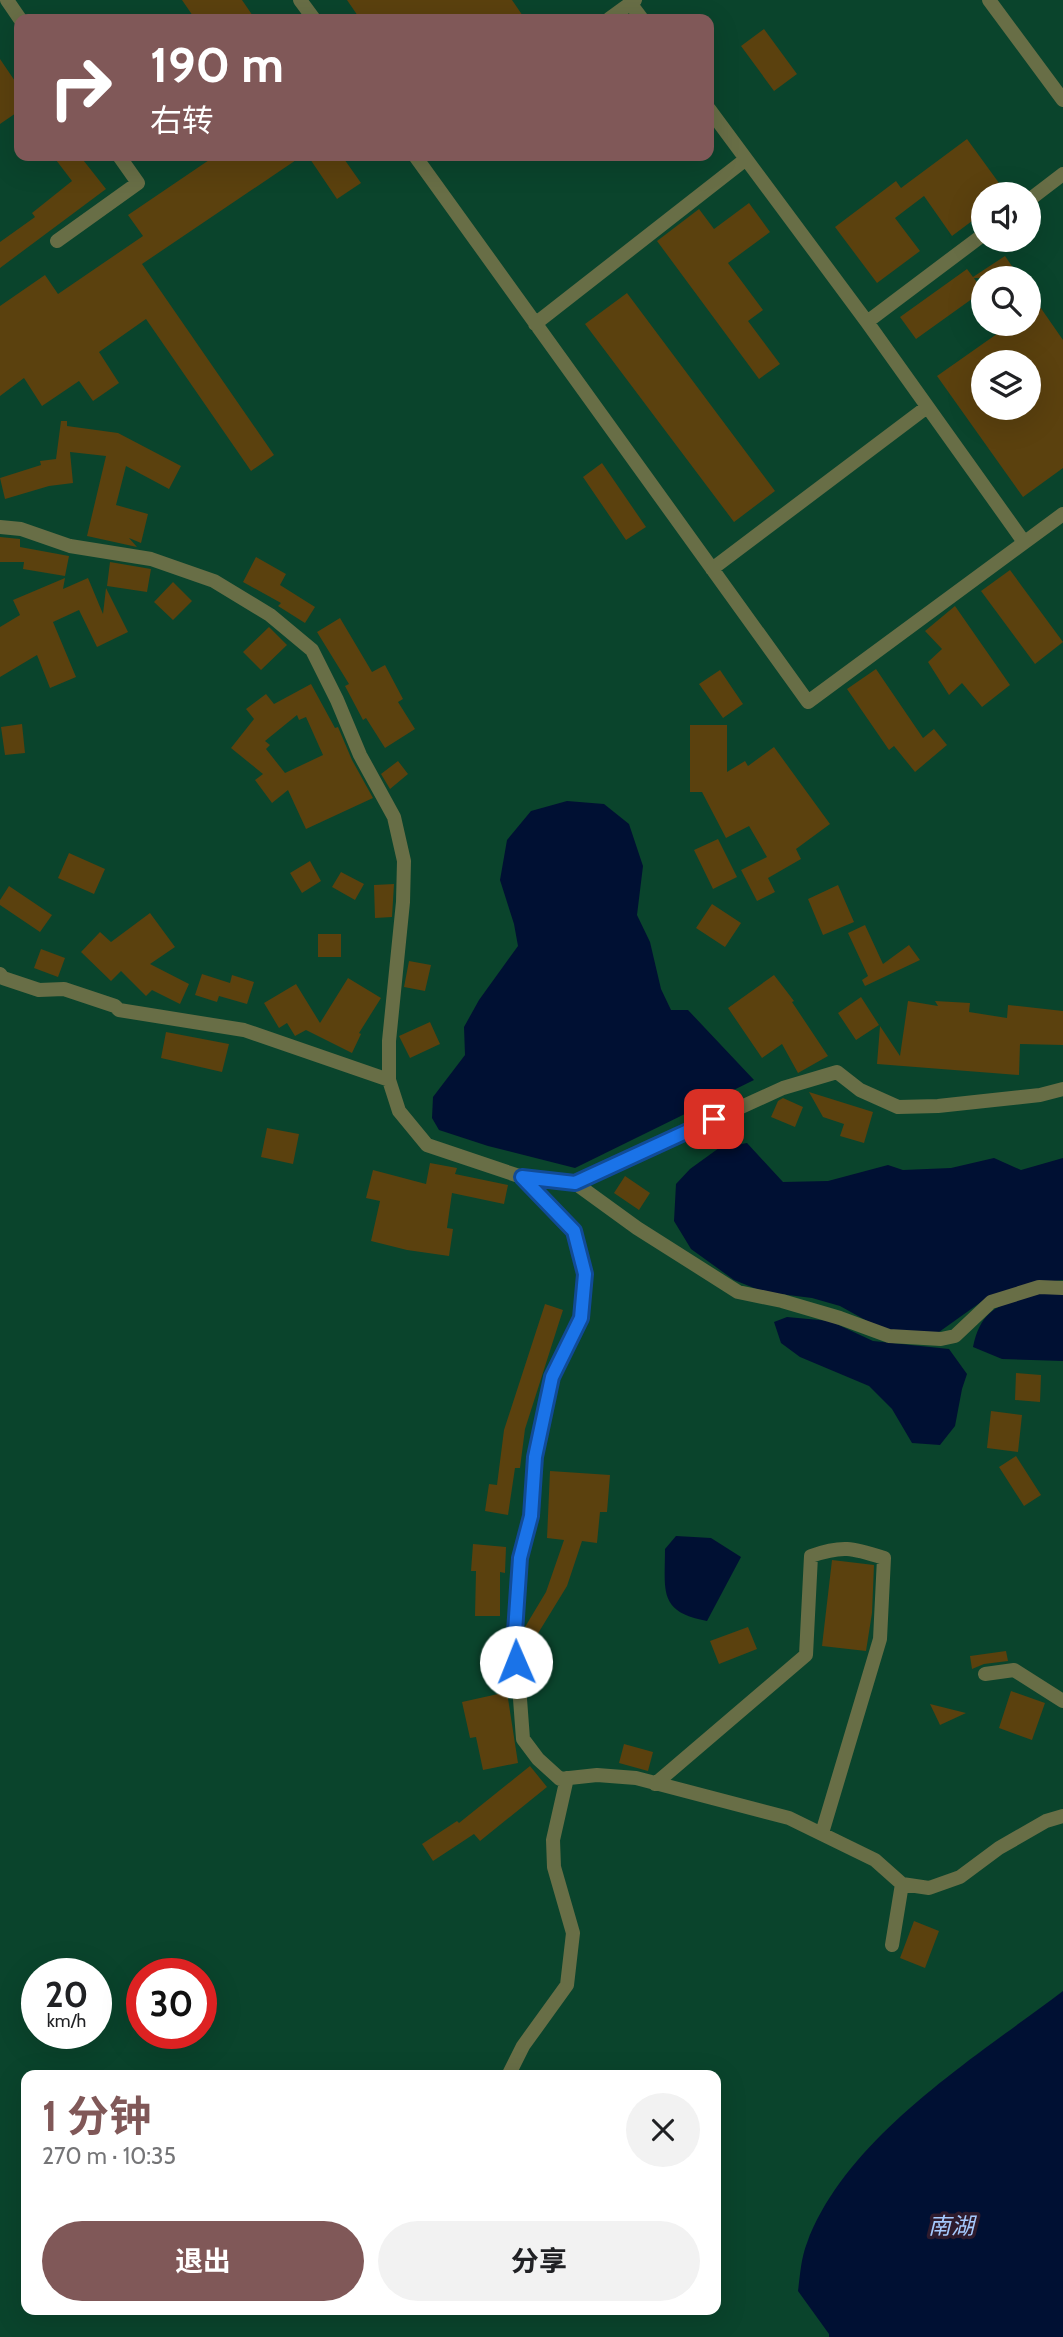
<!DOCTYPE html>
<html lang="zh">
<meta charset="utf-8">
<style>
:root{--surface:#fff;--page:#f2f2f2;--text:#202124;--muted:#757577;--accent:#805858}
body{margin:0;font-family:Cabin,"Noto Sans SC",sans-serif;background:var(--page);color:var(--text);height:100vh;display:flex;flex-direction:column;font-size:26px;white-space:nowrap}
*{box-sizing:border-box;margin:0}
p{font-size:23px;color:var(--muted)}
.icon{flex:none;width:38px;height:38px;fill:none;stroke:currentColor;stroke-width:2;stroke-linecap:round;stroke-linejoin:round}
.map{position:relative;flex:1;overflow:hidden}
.details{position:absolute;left:21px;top:2070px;width:700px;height:245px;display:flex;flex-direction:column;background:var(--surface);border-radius:14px;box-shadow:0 7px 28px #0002}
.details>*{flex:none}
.hud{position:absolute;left:14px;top:14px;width:700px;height:147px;border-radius:14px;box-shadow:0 7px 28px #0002;background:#805858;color:#fff;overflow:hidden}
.controls{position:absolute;left:971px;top:182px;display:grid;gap:14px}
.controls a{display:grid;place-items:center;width:70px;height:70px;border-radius:50%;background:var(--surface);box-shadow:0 7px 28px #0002;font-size:35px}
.speed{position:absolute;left:21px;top:1958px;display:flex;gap:14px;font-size:35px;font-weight:700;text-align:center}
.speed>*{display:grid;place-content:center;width:91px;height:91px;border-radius:50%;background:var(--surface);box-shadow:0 7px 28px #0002;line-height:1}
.speed small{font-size:18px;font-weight:400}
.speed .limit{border:10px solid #d22;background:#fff;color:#111}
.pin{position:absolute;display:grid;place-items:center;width:60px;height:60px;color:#fff;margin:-30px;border-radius:14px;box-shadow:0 4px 10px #0006}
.me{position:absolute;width:77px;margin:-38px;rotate:359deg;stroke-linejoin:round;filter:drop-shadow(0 0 5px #0008)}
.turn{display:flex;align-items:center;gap:24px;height:147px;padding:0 21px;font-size:32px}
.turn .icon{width:91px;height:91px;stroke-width:2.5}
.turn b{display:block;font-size:49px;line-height:60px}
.round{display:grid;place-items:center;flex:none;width:74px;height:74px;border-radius:37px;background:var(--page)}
.summary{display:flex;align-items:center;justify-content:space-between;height:119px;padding:0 21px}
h1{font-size:42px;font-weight:700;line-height:52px;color:var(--accent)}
.primary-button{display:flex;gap:14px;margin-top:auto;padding:14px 21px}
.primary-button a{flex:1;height:80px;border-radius:42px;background:var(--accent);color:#fff;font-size:28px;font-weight:700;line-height:80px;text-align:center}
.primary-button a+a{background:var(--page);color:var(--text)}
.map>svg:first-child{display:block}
.green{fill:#0a442c;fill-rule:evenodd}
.water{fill:#001033}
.building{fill:#5b410e;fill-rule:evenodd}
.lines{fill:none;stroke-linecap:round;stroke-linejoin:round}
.street{stroke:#686e46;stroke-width:14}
.route-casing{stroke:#114b97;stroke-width:18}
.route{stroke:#1a73e8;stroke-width:12}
.labels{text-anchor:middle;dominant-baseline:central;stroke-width:7;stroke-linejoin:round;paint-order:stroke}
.water-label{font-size:23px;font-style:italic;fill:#a6c9fd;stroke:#2e1b2d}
</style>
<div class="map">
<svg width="1063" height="2337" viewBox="0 0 1063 2337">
<rect width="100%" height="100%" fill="#2e1b2d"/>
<path class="green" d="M 0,0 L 1063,0 L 1063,2337 L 0,2337 ZM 19,19 L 709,19 L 709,156 L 19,156 ZM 984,194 L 1029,194 L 1029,240 L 984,240 ZM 984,278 L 1029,278 L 1029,324 L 984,324 ZM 984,362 L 1029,362 L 1029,408 L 984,408 ZM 37,1974 L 96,1974 L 96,2034 L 37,2034 ZM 142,1974 L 201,1974 L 201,2034 L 142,2034 ZM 26,2076 L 716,2076 L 716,2310 L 26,2310 Z"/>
<path class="water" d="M 567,801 L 604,804 L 629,824 L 643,866 L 637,915 L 650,942 L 661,989 L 671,1010 L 688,1010 L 754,1080 L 575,1168 L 488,1146 L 439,1130 L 432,1118 L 433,1097 L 465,1055 L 464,1027 L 479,1000 L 518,946 L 514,924 L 500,880 L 507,840 L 531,811 Z
M 747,1143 L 783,1182 L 828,1181 L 888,1165 L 903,1170 L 951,1168 L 994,1158 L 1021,1170 L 1063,1158 L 1063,1280 L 1030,1284 L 988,1297 L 939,1332 L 887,1332 L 840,1306 L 812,1298 L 764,1292 L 734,1280 L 691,1249 L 674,1221 L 676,1184 L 690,1169 L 719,1148 Z
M 1042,1292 L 1063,1293 L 1063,1361 L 1002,1359 L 973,1347 C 982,1304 1005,1304 1042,1292 Z
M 787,1317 L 830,1321 L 873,1341 L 949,1349 L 967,1374 L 962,1389 L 955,1426 L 940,1445 L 912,1443 L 892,1409 L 869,1386 L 800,1357 L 781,1343 L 774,1322 Z
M 676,1536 L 711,1538 L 741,1557 L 707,1621 C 658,1612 665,1591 665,1549 Z
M 1063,1991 L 1063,2337 L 829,2337 L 829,2334 L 798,2291 C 800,2276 801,2258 807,2243 C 846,2137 976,2057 1063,1991 Z"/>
<path class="building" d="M 182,0 L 242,0 L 255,19 L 195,19 Z
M 347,0 L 512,0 L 525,19 L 360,19 Z
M 764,29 L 797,74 L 774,91 L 741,46 Z
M 0,59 L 19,87 L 19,111 L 0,124 Z
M 967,139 L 1007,194 L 984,194 L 984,212 L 952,236 L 924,196 L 895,218 L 920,251 L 877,283 L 835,227 L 896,181 L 901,188 Z
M 53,156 L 80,156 L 106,189 L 0,268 L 0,242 L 35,217 L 32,213 L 72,181 Z
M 215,156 L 302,156 L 142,264 L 274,455 L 251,471 L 146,319 L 99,352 L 119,383 L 93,401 L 79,381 L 42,406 L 24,378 L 0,396 L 0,306 L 45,275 L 58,294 L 143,236 L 128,215 Z
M 308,156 L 342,156 L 361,183 L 337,199 Z
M 749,203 L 770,232 L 728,263 L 763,310 L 748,321 L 780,364 L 759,379 L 657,241 L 699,209 L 714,229 Z
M 1005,256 L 1020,278 L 974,278 L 983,291 L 916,339 L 900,317 L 967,269 L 973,277 Z
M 1029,291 L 1063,340 L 1063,468 L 1023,497 L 937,376 L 1011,324 L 1029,324 ZM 984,362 L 1029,362 L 1029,408 L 984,408 Z
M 627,293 L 775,491 L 734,522 L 585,324 Z
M 61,421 L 67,421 L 67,426 L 118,433 L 181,466 L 169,489 L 126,466 L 116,505 L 148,514 L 141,543 L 129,538 L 137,547 L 87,536 L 106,456 L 70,452 L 73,483 L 49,486 L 5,499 L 0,478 L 41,465 L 40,461 L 56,459 Z
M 602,463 L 646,527 L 626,540 L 583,477 Z
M 0,537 L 20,539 L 20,547 L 69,556 L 65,576 L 23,569 L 24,562 L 0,562 Z
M 256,557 L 286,574 L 280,585 L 315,607 L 305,623 L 278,606 L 281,603 L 243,582 Z
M 110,562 L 151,569 L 147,592 L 107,586 Z
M 1010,570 L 1063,642 L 1035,664 L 981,591 Z
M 65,578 L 63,589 L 88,578 L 103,614 L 106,588 L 128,632 L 97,647 L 79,610 L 53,622 L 76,677 L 50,688 L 37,655 L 0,677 L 0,627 L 20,615 L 13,600 Z
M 173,582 L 192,601 L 173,620 L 154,602 Z
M 955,606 L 1010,685 L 982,707 L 962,683 L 949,695 L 928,662 L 942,649 L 925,631 Z
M 340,618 L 372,672 L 385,665 L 403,699 L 398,702 L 415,729 L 385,748 L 366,718 L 363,720 L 345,686 L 349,684 L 317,632 Z
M 269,627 L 287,645 L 261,670 L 243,652 Z
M 876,669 L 923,738 L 934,729 L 947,745 L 915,772 L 894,746 L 889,750 L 847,689 Z
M 720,670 L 743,704 L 723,718 L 699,684 Z
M 311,684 L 335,728 L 338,727 L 352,760 L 373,798 L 306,829 L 288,790 L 272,803 L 255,780 L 263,774 L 231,748 L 254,719 L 246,709 L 266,694 L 274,704 ZM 297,715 L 299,720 L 306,717 L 323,755 L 285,773 L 266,749 L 270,745 L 265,741 Z
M 22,724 L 25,753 L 5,755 L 1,727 Z
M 690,725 L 727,725 L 727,772 L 745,761 L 748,766 L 774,747 L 830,824 L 796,849 L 801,859 L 768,878 L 775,892 L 757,901 L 741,870 L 767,857 L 749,826 L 726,838 L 702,792 L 690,792 Z
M 398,761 L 408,774 L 390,789 L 381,774 Z
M 718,839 L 737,877 L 713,889 L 694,850 Z
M 69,853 L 105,869 L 94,894 L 58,878 Z
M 310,861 L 321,881 L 302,893 L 290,873 Z
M 341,872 L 364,884 L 355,900 L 332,887 Z
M 394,884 L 392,917 L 375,918 L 374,885 Z
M 838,885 L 854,922 L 823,935 L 808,899 Z
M 9,886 L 52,915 L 40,932 L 0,905 L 0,900 Z
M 712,904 L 741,923 L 725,947 L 696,928 Z
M 150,913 L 175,947 L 150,964 L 189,984 L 180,1004 L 152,990 L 146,996 L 121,971 L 111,981 L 81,952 L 100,932 L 111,942 Z
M 865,925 L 883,964 L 909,945 L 920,960 L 865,986 L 862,980 L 868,976 L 848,933 Z
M 318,934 L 341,934 L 341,957 L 318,957 Z
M 41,949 L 65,958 L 58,977 L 34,968 Z
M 409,961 L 431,965 L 425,991 L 404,987 Z
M 202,974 L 230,983 L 232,975 L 254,982 L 247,1004 L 219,996 L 217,1002 L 195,995 Z
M 774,975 L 794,1001 L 792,1002 L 828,1056 L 798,1073 L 782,1044 L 762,1058 L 728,1008 Z
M 348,978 L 381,998 L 359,1033 L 361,1034 L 352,1053 L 306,1030 L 295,1036 L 287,1023 L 279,1028 L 264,1003 L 296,984 L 320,1023 Z
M 861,997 L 879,1025 L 856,1040 L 838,1013 Z
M 908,1001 L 938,1006 L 935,1001 L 970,1003 L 969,1012 L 1007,1018 L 1008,1005 L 1063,1011 L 1063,1045 L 1020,1044 L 1019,1075 L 877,1064 L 880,1026 L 900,1056 Z
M 430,1022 L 440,1044 L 410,1058 L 399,1036 Z
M 166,1032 L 229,1044 L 222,1072 L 161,1058 Z
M 809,1092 L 873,1112 L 864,1143 L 840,1136 L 844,1124 L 823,1117 Z
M 783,1098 L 803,1107 L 795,1127 L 771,1117 L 778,1101 Z
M 267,1128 L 299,1134 L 293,1164 L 261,1157 Z
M 430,1163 L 457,1168 L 455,1174 L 508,1185 L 504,1204 L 452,1193 L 447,1228 L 453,1229 L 449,1256 L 407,1250 L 371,1241 L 380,1201 L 366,1198 L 373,1170 L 426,1184 Z
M 625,1176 L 650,1193 L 639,1210 L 614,1193 Z
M 545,1304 L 563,1310 L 525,1429 L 520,1468 L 515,1468 L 508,1515 L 485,1511 L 489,1484 L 497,1485 L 504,1430 Z
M 1016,1373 L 1041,1375 L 1040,1402 L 1015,1400 Z
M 991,1411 L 1022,1415 L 1018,1452 L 987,1448 Z
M 1016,1456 L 1041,1495 L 1024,1506 L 999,1467 Z
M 550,1471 L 610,1475 L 607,1512 L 600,1512 L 597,1543 L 582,1541 L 567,1586 L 537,1635 L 525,1627 L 546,1592 L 564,1540 L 547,1538 Z
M 473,1544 L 506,1547 L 505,1573 L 500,1572 L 500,1616 L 475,1616 L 476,1571 L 471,1571 Z
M 832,1560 L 874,1565 L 872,1613 L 866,1651 L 822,1646 Z
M 748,1627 L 757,1649 L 719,1664 L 710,1641 Z
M 1006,1651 L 1008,1661 L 984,1664 L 972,1669 L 970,1656 Z
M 1011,1691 L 1045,1703 L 1032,1740 L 999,1728 Z
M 507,1692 L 518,1763 L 483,1770 L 476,1737 L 470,1738 L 462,1702 Z
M 930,1704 L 966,1713 L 940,1725 Z
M 624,1744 L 653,1752 L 648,1771 L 619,1763 Z
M 530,1766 L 547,1787 L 480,1841 L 474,1834 L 433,1861 L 422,1844 L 457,1821 L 459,1823 Z
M 914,1921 L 939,1931 L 925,1968 L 900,1958 Z"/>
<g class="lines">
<path class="street" d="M 7,0 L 20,19
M 300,0 L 314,19
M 989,0 L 1063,100
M 630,3 L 642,19
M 609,19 L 635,0
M 709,109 L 867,322 L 1024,542
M 415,156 L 808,702 L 1063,514
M 1029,200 L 1063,174
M 57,241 L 138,183 L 119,156
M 867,322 L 984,234
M 535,324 L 746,159
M 0,527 L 21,529 L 70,546 L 151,559 L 214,581 L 270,615 L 312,650 L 337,700 L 360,755 L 394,817 L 404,861 L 403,902 L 389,1041 L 389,1080 L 399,1111 L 427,1145 L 522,1177 L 575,1183 L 783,1088 L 837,1072 L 860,1090 L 898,1107 L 938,1106 L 1040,1095 L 1063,1089
M 712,569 L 927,407
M 0,974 L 3,978 L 39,990 L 64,989 L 115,1006 L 119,1010 L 244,1030 L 389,1080
M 522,1177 L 574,1232 L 585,1274 L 581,1318 L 553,1377 L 535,1457 L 532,1516 L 520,1558 L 515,1632 L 523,1739 L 538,1759 L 560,1779 L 597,1775 L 636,1778 L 789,1818 L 875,1860 L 902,1884 L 929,1888 L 960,1877 L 999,1848 L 1046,1821 L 1063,1816
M 575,1183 L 637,1228 L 738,1292 L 782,1301 L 840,1318 L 889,1336 L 941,1339 L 955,1336 L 991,1302 L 1039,1287 L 1063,1288
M 985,1674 L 1014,1670 L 1063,1701
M 655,1784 L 806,1655 L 811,1556 C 843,1545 852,1548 884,1558 L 880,1639 L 822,1833
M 892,1945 L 902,1884
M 508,2076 L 523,2046 L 567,1985 L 573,1933 L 554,1867 L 553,1840 L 567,1778"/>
</g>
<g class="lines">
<defs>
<path id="route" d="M 516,1662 L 515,1632 L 520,1558 L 531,1516 L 535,1457 L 552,1377 L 581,1318 L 585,1274 L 574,1231 L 522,1177 L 575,1183 L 714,1119"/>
</defs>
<use href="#route" class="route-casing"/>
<use href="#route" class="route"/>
</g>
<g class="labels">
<g class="water-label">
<text x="951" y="2226">南湖</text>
</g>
</g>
</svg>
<div class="controls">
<a><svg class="icon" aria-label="sound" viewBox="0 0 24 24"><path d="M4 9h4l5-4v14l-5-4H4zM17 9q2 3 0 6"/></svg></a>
<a><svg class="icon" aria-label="search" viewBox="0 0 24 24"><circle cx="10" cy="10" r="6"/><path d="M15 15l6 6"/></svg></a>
<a><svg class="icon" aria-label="layers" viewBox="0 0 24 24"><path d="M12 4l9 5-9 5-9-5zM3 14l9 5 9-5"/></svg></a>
</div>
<div class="speed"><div>20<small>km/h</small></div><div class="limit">30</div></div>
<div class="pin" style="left:714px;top:1119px;background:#d93025"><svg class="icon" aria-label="arrive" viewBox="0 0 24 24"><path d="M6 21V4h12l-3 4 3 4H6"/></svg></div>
<svg class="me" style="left:516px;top:1662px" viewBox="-20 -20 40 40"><circle r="19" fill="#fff"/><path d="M0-13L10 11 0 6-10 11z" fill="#1a73e8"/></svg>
<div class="hud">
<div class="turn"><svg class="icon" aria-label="right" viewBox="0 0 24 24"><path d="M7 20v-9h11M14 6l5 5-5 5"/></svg><div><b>190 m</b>右转</div></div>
</div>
<section class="details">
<div class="summary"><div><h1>1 分钟</h1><p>270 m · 10:35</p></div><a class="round"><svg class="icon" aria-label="close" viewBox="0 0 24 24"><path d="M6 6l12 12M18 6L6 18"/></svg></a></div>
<div class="primary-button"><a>退出</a><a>分享</a></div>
</section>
</div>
